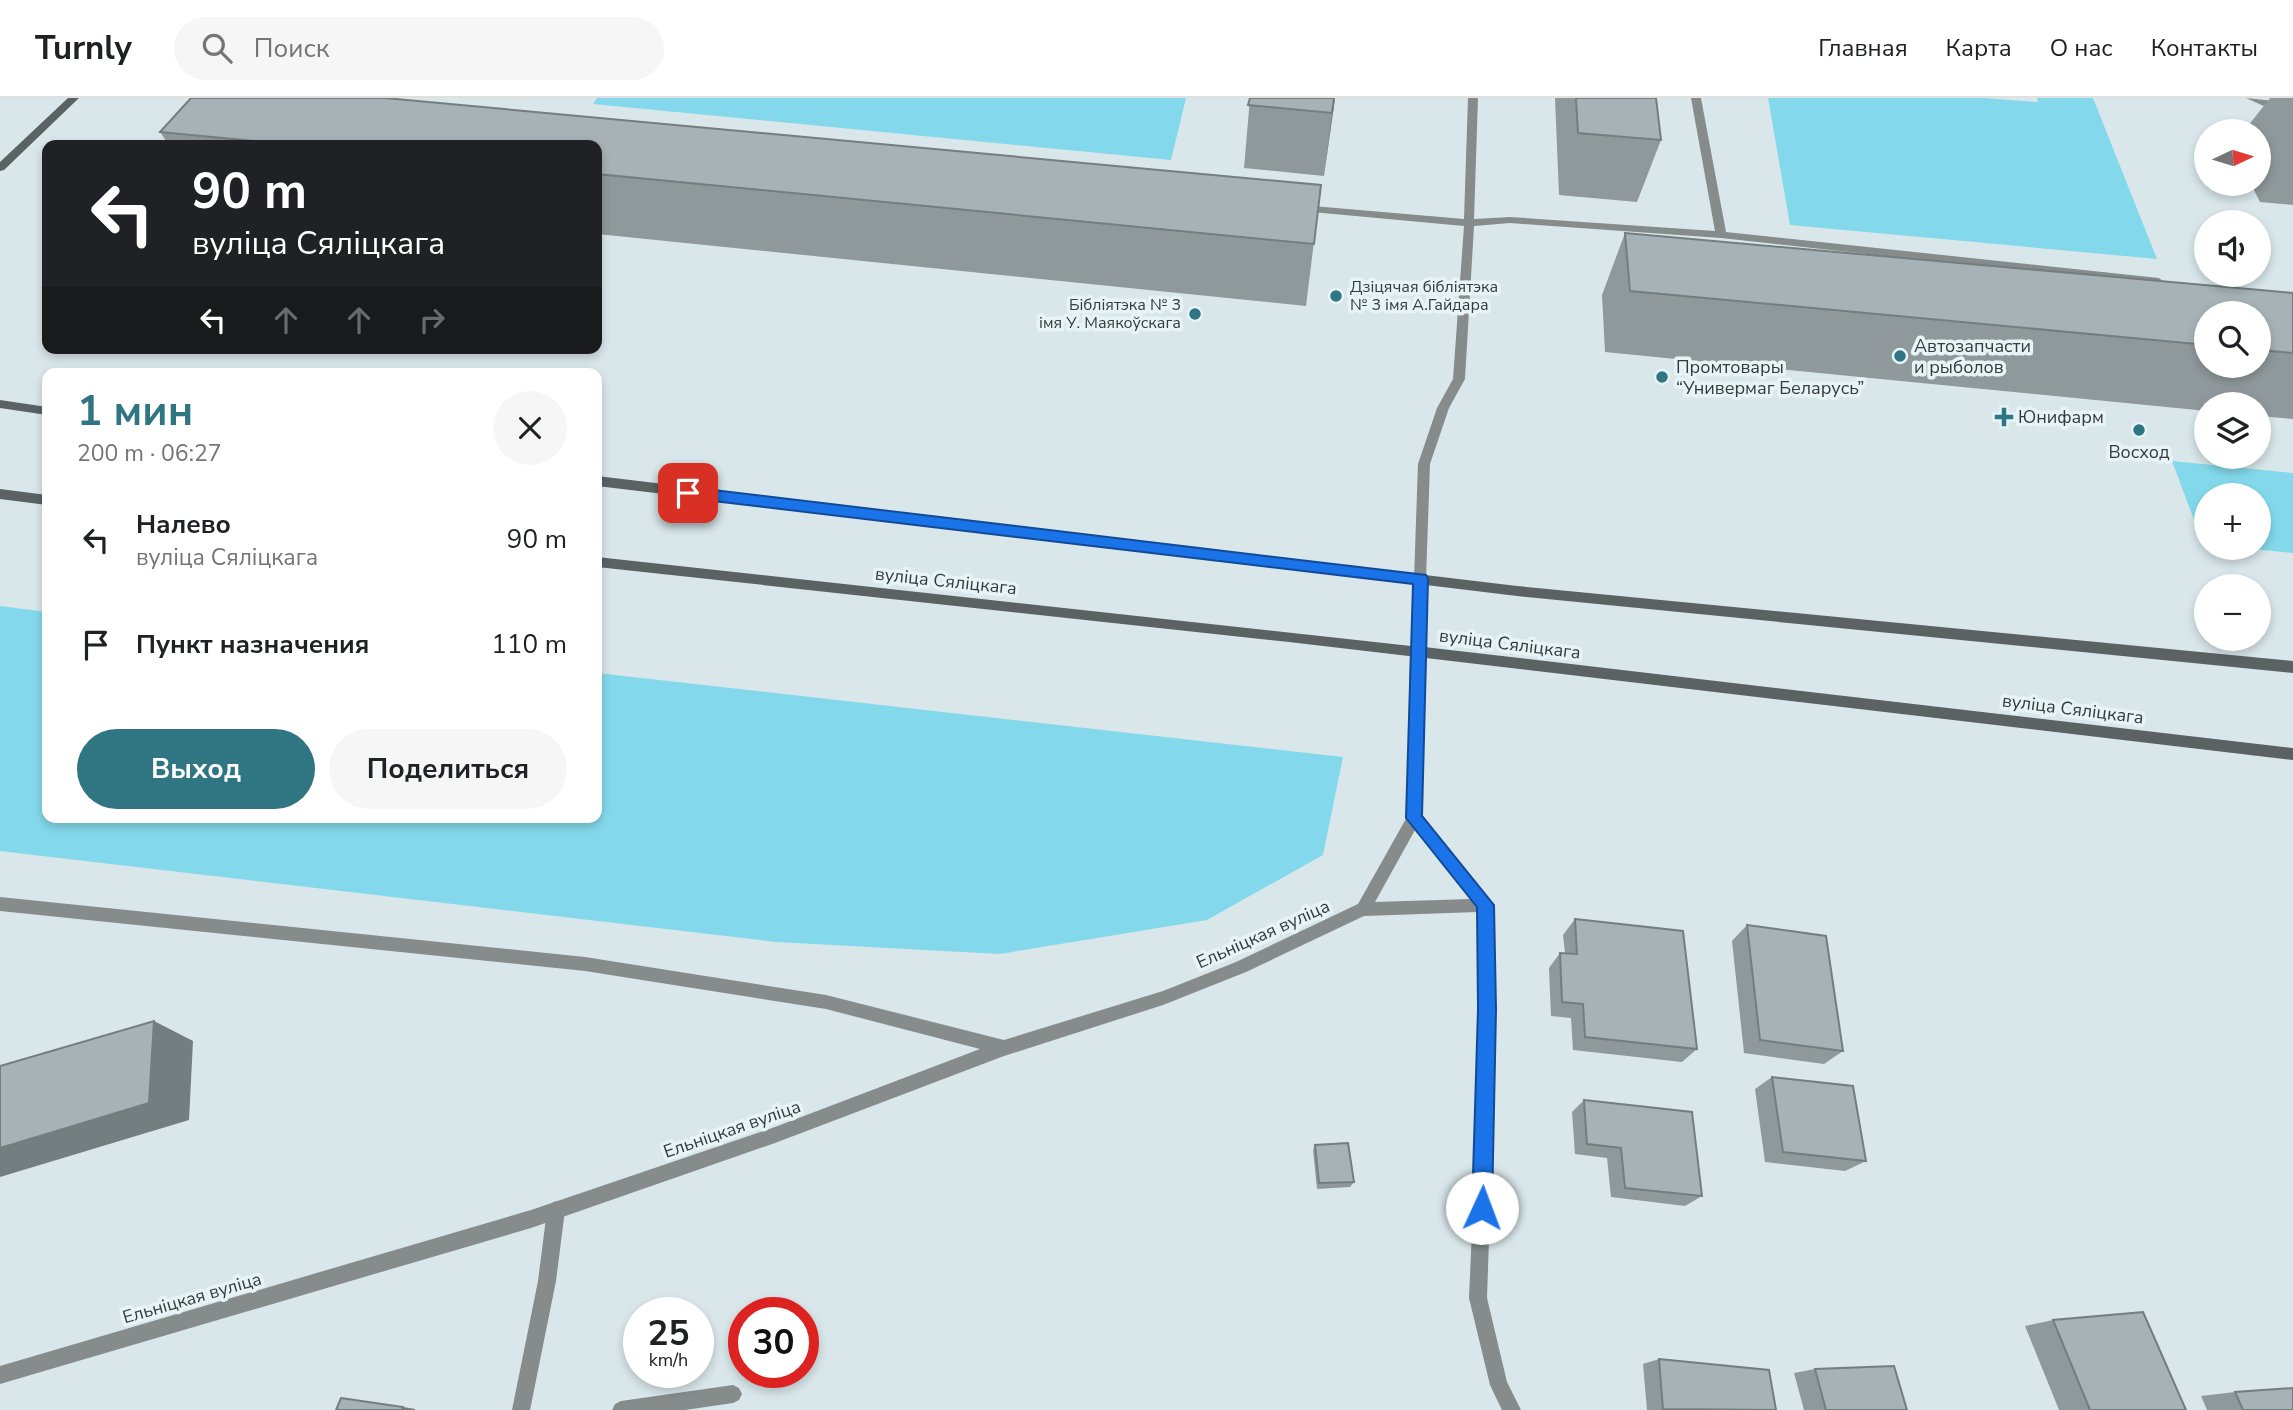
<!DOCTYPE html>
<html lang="ru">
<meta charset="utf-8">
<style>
:root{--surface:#fff;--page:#f6f6f6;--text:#202124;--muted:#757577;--line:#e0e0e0;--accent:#2f7582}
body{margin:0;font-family:"Nunito Sans",sans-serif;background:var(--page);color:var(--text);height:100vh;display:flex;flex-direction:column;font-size:26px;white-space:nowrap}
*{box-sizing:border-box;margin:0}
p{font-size:23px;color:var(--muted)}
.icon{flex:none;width:38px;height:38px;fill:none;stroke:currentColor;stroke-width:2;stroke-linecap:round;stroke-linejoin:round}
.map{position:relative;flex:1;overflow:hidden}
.side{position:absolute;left:42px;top:270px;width:560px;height:455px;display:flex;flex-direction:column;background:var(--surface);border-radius:14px;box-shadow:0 4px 10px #0003}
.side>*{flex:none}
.top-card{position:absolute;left:42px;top:42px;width:560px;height:214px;border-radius:14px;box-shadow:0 4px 10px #0003;background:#202124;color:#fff;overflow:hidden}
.needle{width:46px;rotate:86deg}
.tools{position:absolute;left:2194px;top:21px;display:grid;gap:14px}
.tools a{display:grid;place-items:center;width:77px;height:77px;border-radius:50%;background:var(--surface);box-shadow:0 4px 10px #0003;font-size:35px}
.speed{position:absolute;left:623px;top:1199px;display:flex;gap:14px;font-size:35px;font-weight:700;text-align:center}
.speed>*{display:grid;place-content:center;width:91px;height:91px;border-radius:50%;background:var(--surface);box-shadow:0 4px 10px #0003;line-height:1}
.speed small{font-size:18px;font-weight:400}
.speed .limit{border:10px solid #d22;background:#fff;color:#111}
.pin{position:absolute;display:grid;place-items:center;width:60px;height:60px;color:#fff;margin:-30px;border-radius:14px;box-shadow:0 4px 10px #0006}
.me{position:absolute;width:77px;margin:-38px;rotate:2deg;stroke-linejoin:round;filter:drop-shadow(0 0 5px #0008)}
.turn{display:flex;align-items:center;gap:24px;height:147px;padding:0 35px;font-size:32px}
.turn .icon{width:91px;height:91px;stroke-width:2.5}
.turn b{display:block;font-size:49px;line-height:60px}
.lanes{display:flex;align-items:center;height:66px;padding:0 35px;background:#0003;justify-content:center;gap:35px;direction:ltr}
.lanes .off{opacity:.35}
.round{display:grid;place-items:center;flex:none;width:74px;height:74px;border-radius:37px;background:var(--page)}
.overview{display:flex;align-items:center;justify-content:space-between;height:119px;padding:0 35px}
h1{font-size:42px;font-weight:700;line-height:52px;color:var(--accent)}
.action{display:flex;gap:14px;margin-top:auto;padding:14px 35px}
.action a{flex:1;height:80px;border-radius:42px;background:var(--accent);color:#fff;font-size:28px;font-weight:700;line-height:80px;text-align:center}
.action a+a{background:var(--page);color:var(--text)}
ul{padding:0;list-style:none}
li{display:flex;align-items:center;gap:21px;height:105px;padding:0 35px}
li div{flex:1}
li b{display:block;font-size:26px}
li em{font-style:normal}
header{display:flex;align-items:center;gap:42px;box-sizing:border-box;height:98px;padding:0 35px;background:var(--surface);border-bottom:2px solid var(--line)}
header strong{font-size:33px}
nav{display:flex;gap:38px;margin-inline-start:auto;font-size:24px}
.search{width:490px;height:63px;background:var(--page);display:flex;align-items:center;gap:18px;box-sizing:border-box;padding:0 24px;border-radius:38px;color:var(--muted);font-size:26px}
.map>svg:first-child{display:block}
.green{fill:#83d9eb}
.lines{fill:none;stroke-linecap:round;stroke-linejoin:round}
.lane{fill:#868b8c;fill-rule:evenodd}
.street{fill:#868b8c;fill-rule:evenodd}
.secondary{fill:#5a6263;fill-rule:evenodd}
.wall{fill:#8f999c;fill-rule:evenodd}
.shaded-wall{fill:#747d7f}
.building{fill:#a6b2b5;stroke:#747d7f;stroke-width:2}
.route{fill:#1a73e8;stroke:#114b97;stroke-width:2}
.poi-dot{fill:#2f7582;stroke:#e7f4f7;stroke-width:2.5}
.labels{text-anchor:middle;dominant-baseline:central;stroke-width:7;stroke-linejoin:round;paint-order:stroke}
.far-poi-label{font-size:16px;fill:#363b3c;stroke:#e7f4f7;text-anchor:start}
.poi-label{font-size:18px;fill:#363b3c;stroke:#e7f4f7;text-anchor:start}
.street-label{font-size:18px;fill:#363b3c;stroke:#e7f4f7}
</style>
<header>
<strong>Turnly</strong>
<div class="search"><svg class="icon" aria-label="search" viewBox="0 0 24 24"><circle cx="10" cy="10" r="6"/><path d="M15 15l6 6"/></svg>Поиск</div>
<nav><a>Главная</a><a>Карта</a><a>О нас</a><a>Контакты</a></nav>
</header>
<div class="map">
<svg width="2293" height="1312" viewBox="0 0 2293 1312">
<rect width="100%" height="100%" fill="#d9e7ea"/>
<path class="green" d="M 597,0 L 1186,0 L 1171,62 L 593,6 Z
M 1768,0 L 1984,0 L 2038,4 L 2037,0 L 2093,0 L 2157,161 L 1790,127 Z
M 2172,363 L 2293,375 L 2293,455 L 2243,450 L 2259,450 L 2259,397 L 2207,397 L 2207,446 L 2203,446 Z
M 0,508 L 47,514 L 47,719 L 597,719 L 597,575 L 1343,659 L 1323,757 L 1207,822 L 1000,856 L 776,844 L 0,753 Z"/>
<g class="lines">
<path class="lane" d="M 1468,0 L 1478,0 L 1474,121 L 1510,119 L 1715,133 L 1691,0 L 1701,0 L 1726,134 L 2159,180 L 2164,184 L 2159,188 L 1721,140 L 1510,125 L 1474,128 L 1465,281 L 1449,310 L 1430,366 L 1426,481 L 1420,486 L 1414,481 L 1418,366 L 1437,310 L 1453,281 L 1464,128 L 1301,113 L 1296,110 L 1301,107 L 1464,121 Z
M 2246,0 L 2293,5 L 2293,11 L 2266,9 Z
M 556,1103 L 562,1106 L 565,1112 L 556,1183 L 530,1312 L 512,1312 L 538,1183 L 547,1112 L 550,1106 Z
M 733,1287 L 739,1290 L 742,1296 L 739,1302 L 733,1305 L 685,1312 L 612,1312 L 615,1306 L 621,1303 Z"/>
<path class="street" d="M 1417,549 L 1424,554 L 1421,718 L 1493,807 L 1494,995 L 1487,1200 L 1507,1284 L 1521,1312 L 1502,1312 L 1490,1287 L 1469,1200 L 1478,995 L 1478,814 L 1364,818 L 1246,874 L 1163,907 L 1004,958 L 775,1045 L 531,1130 L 0,1286 L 0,1268 L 531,1112 L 775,1029 L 980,951 L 826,911 L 585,873 L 0,813 L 0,799 L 585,859 L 826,897 L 1004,942 L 1163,893 L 1236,864 L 1358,806 L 1407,719 L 1410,554 ZM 1415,732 L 1471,801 L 1375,804 Z"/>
<path class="secondary" d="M 68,0 L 79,0 L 4,72 L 0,73 L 0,64 Z
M 0,302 L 47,309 L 47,317 L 0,310 Z
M 597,378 L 1517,488 L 2293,563 L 2293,575 L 1517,498 L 1426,487 L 1424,549 L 2293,650 L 2293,662 L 1289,544 L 597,469 L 597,459 L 1411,548 L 1413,486 L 597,388 Z
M 0,391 L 47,397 L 47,407 L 0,401 Z"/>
</g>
<path class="wall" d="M 191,0 L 385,0 L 1321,87 L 1306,208 L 597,136 L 597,47 L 169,47 L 160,34 Z
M 1250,0 L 1335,0 L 1324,78 L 1244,70 Z
M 1555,0 L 1656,0 L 1661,42 L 1637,104 L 1559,97 Z
M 2270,0 L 2293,0 L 2293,107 L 2260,104 L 2251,86 L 2259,86 L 2259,33 L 2244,33 Z
M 1625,135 L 2293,195 L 2293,321 L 2259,318 L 2259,306 L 2207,306 L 2207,313 L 1605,254 L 1602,197 ZM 2207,215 L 2259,215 L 2259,268 L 2207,268 Z
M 1575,821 L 1697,951 L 1682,964 L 1573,952 L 1571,920 L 1551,918 L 1549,870 L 1560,855 L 1565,855 L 1563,837 Z
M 1747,827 L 1843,953 L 1824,966 L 1744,955 L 1732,843 Z
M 1772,979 L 1866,1063 L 1845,1073 L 1765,1064 L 1755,991 Z
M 1584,1002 L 1702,1098 L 1685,1108 L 1611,1099 L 1607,1060 L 1575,1056 L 1572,1014 Z
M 1315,1047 L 1354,1084 L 1350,1089 L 1317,1091 L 1313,1052 Z
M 2053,1222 L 2186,1312 L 2059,1312 L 2025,1228 Z
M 1659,1261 L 1776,1312 L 1647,1312 L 1643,1266 Z
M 1815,1271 L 1907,1312 L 1804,1312 L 1794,1275 Z
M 2235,1294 L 2293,1312 L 2207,1312 L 2201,1298 Z"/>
<path class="shaded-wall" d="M 1334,0 L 1335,0 L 1324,78 L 1332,15 Z
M 154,923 L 193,943 L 189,1022 L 0,1079 L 0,1050 Z
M 403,1309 L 415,1311 L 415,1312 L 402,1312 Z"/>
<path class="building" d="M 191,0 L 385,0 L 1321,87 L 1314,146 L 597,76 L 597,47 L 295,47 L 160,34 Z
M 1250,0 L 1334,0 L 1332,15 L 1248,7 Z
M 1576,0 L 1656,0 L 1661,42 L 1578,35 Z
M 1625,135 L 2293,195 L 2293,255 L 2259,252 L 2259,215 L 2207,215 L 2207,247 L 1630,193 Z
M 1575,821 L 1683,833 L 1697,951 L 1585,939 L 1583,906 L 1562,904 L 1560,855 L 1577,856 Z
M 1747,827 L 1826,838 L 1843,953 L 1760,942 Z
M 154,923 L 149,1005 L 0,1050 L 0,968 Z
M 1772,979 L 1853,988 L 1866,1063 L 1783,1054 Z
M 1584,1002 L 1692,1014 L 1702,1098 L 1625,1090 L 1621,1050 L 1587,1046 Z
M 1348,1045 L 1354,1084 L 1319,1085 L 1315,1047 Z
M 2143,1214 L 2186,1312 L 2090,1312 L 2053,1222 Z
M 1659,1261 L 1769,1272 L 1776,1312 L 1663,1311 Z
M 1894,1268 L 1907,1312 L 1826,1312 L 1815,1271 Z
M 2293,1290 L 2293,1312 L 2243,1312 L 2235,1294 Z
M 341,1300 L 403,1309 L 402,1312 L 336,1312 Z"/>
<path class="route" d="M 688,389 L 1426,477 L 1428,481 L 1422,718 L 1494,807 L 1496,911 L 1492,1110 L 1489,1117 L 1482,1120 L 1475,1117 L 1472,1110 L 1478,911 L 1477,809 L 1406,720 L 1413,486 L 688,400 L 681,395 Z"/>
<g class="poi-dot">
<circle cx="1336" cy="198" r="7"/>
<circle cx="1195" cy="216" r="7"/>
<circle cx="1900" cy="258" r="7"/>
<circle cx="1662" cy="279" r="7"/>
<path d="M2000.5 308.5h7v7h7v7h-7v7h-7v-7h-7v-7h7z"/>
<circle cx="2139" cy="332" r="7"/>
</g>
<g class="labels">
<g class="far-poi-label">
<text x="1350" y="189">Дзіцячая бібліятэка<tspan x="1350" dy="18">№ 3 імя А.Гайдара</tspan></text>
<text x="1181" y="207" text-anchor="end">Бібліятэка № 3<tspan x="1181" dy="18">імя У. Маякоўскага</tspan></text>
</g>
<g class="poi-label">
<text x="1914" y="248">Автозапчасти<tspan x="1914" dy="21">и рыболов</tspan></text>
<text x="1676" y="269">Промтовары<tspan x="1676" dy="21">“Универмаг Беларусь”</tspan></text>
<text x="2018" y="319">Юнифарм</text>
<text x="2139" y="354" text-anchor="middle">Восход</text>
</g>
<g class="street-label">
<text transform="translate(946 483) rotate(6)">вуліца Сяліцкага</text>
<text transform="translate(1510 546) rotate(7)">вуліца Сяліцкага</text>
<text transform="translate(2073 611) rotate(7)">вуліца Сяліцкага</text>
<text transform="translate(1263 836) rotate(-24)">Ельніцкая вуліца</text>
<text transform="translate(732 1031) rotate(-19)">Ельніцкая вуліца</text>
<text transform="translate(192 1200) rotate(-16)">Ельніцкая вуліца</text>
</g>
</g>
</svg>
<div class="tools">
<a><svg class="needle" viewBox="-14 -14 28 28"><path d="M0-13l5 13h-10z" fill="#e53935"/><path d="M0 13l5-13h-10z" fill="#757577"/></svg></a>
<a><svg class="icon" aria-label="sound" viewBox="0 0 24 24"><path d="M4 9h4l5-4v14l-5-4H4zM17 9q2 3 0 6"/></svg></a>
<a><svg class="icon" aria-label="search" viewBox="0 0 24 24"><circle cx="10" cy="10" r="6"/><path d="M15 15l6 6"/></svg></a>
<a><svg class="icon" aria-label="layers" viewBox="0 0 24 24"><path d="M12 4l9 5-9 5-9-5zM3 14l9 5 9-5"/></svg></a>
<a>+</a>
<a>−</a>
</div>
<div class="speed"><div>25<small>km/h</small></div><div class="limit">30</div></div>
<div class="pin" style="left:688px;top:395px;background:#d93025"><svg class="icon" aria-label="arrive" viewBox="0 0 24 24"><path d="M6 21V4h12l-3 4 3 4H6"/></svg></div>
<svg class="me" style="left:1482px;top:1110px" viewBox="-20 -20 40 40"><circle r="19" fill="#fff"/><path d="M0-13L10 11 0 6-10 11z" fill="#1a73e8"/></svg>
<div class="top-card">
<div class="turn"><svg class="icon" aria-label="left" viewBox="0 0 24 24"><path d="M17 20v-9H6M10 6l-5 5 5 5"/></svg><div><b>90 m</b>вуліца Сяліцкага</div></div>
<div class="lanes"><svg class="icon" aria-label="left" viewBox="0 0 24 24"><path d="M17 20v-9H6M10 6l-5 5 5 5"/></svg><svg class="icon off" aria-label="ahead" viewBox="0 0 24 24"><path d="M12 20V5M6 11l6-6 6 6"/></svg><svg class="icon off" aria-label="ahead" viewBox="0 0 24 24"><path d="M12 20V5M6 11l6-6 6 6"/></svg><svg class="icon off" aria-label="right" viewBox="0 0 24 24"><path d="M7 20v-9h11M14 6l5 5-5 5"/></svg></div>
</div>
<section class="side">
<div class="overview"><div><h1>1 мин</h1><p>200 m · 06:27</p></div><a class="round"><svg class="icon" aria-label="close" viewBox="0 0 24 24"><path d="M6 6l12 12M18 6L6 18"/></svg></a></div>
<ul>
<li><svg class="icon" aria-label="left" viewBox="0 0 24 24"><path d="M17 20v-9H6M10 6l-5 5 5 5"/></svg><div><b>Налево</b><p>вуліца Сяліцкага</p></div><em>90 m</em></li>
<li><svg class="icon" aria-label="arrive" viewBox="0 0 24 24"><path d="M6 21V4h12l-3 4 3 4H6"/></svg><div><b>Пункт назначения</b></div><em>110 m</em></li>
</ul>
<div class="action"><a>Выход</a><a>Поделиться</a></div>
</section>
</div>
